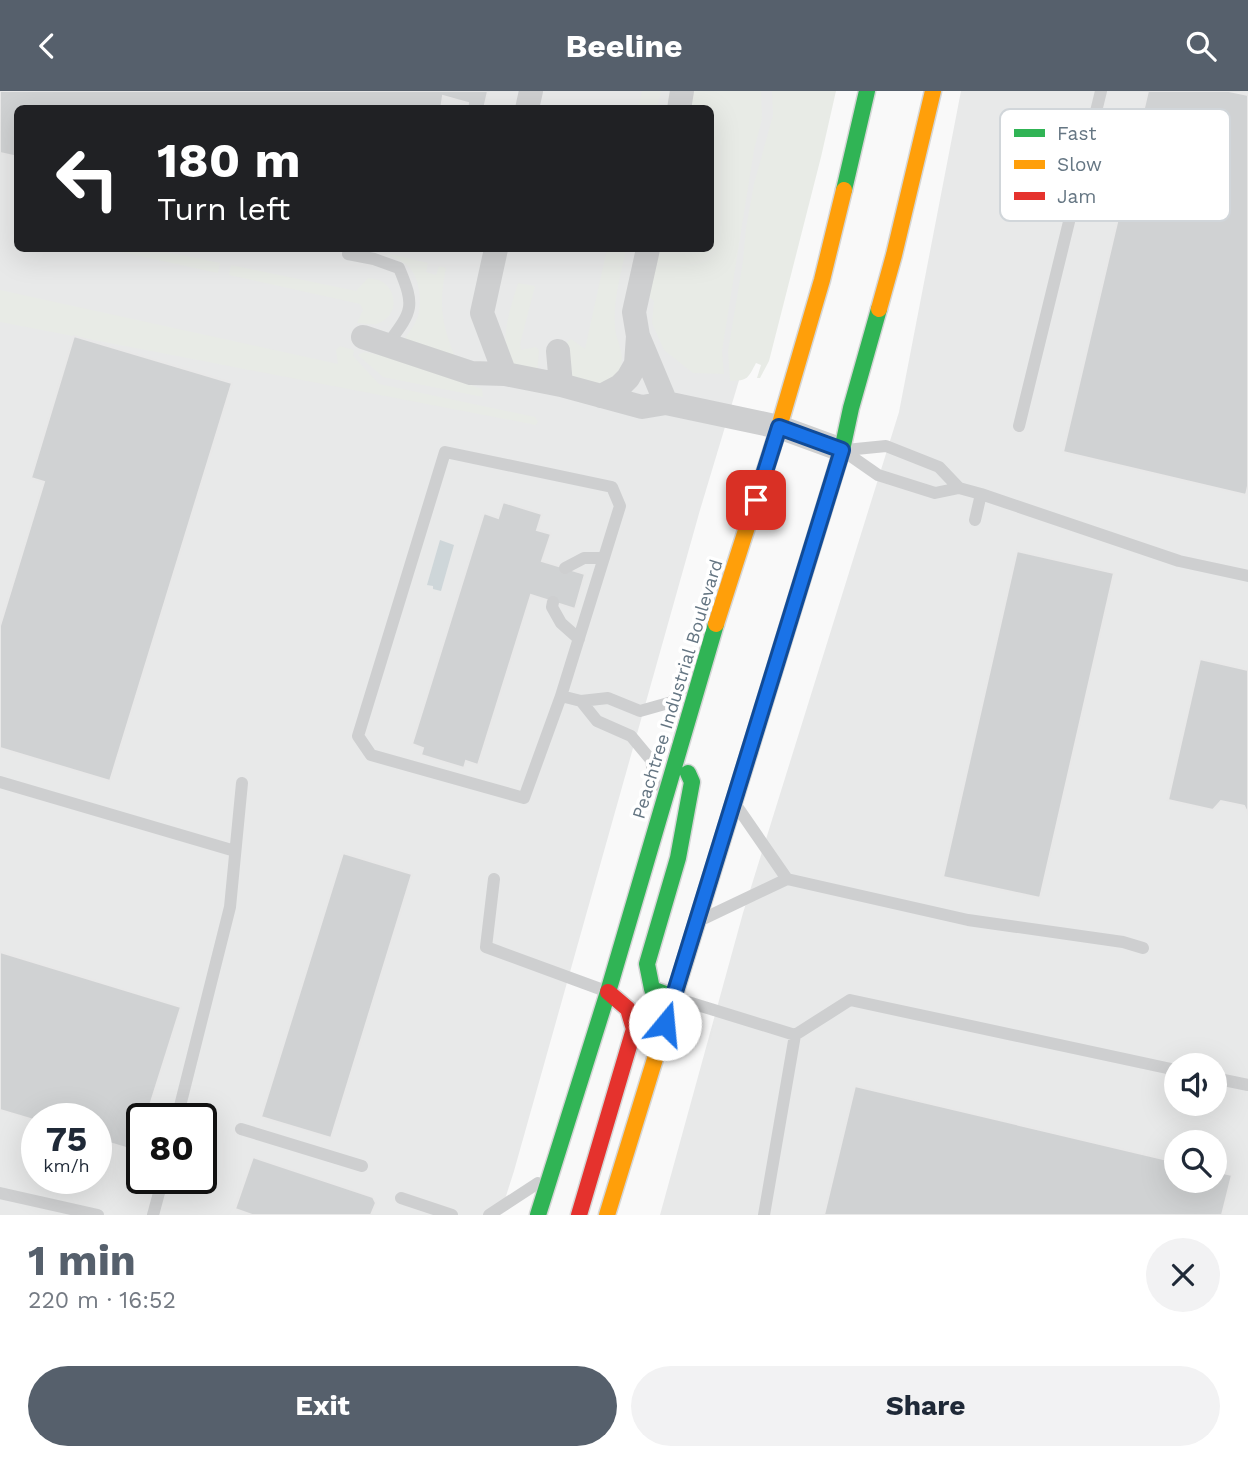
<!DOCTYPE html>
<meta charset="utf-8">
<style>
:root{--surface:#fff;--page:#f2f2f3;--text:#1f2937;--muted:#747a83;--accent:#56606c}
body{margin:0;font-family:"Work Sans",sans-serif;background:var(--page);color:var(--text);height:100vh;display:flex;flex-direction:column;font-size:26px;white-space:nowrap}
*{box-sizing:border-box;margin:0}
p{font-size:23px;color:var(--muted)}
.icon{flex:none;width:38px;height:38px;fill:none;stroke:currentColor;stroke-width:2;stroke-linecap:round;stroke-linejoin:round}
.map{position:relative;height:1124px;overflow:hidden}
.panel{display:flex;flex-direction:column;background:var(--surface);flex:1}
.panel>*{flex:none}
.hud{position:absolute;left:14px;top:14px;width:700px;height:147px;border-radius:10px;box-shadow:0 7px 28px #0002;background:#202124;color:#fff;overflow:hidden}
.controls{position:absolute;left:1164px;top:962px;display:grid;gap:14px}
.controls a{display:grid;place-items:center;width:63px;height:63px;border-radius:50%;background:var(--surface);box-shadow:0 7px 28px #0002;font-size:35px}
.speed{position:absolute;left:21px;top:1012px;display:flex;gap:14px;font-size:35px;font-weight:700;text-align:center}
.speed>*{display:grid;place-content:center;width:91px;height:91px;border-radius:50%;background:var(--surface);box-shadow:0 7px 28px #0002;line-height:1}
.speed small{font-size:18px;font-weight:400}
.speed .limit{border:4px solid #111;border-radius:10px;background:#fff;color:#111}
.pin{position:absolute;display:grid;place-items:center;width:60px;height:60px;color:#fff;margin:-30px;border-radius:14px;box-shadow:0 4px 10px #0006}
.me{position:absolute;width:77px;margin:-38px;rotate:17deg;stroke-linejoin:round;filter:drop-shadow(0 0 5px #0008)}
.turn{display:flex;align-items:center;gap:24px;height:147px;padding:0 28px;font-size:32px}
.turn .icon{width:91px;height:91px;stroke-width:2.5}
.turn b{display:block;font-size:49px;line-height:60px}
.round{display:grid;place-items:center;flex:none;width:74px;height:74px;border-radius:37px;background:var(--page)}
.summary{display:flex;align-items:center;justify-content:space-between;height:119px;padding:0 28px}
h1{font-size:42px;font-weight:700;line-height:52px;color:var(--accent)}
.primary-button{display:flex;gap:14px;margin-top:auto;padding:14px 28px}
.primary-button a{flex:1;height:80px;border-radius:42px;background:var(--accent);color:#fff;font-size:28px;font-weight:700;line-height:80px;text-align:center}
.primary-button a+a{background:var(--page);color:var(--text)}
header{display:flex;justify-content:space-between;align-items:center;height:91px;padding:0 28px;background:var(--accent);color:#fff;font-size:32px;font-weight:700}
.map>svg:first-child{display:block}
.built{fill:#e8e9e9;fill-rule:evenodd}
.green{fill:#e8ebe6}
.water{fill:#ced6d9}
.building{fill:#d0d2d3;stroke:#e8e8e8;stroke-width:2}
.lines{fill:none;stroke-linecap:round;stroke-linejoin:round}
.fast-casing{stroke:#d5d6d6;stroke-width:19}
.slow-casing{stroke:#d5d6d6;stroke-width:19}
.jam-casing{stroke:#d5d6d6;stroke-width:19}
.lane{stroke:#cecfd0;stroke-width:12}
.street{stroke:#cecfd0;stroke-width:24}
.fast{stroke:#30b455;stroke-width:16}
.slow{stroke:#ff9f0a;stroke-width:16}
.jam{stroke:#e5322d;stroke-width:16}
.route-casing{stroke:#114b97;stroke-width:18}
.route{stroke:#1a73e8;stroke-width:12}
.labels{text-anchor:middle;dominant-baseline:central;stroke-width:7;stroke-linejoin:round;paint-order:stroke}
.street-label{font-size:18px;fill:#657683;stroke:#fff}
.key{fill:#fff;stroke:#d1d6da;stroke-width:2}
.key-label{font-size:19px;fill:#657683}
</style>
<header><svg class="icon" aria-label="back" viewBox="0 0 24 24"><path d="M15 5l-7 7 7 7"/></svg>Beeline<svg class="icon" aria-label="search" viewBox="0 0 24 24"><circle cx="10" cy="10" r="6"/><path d="M15 15l6 6"/></svg></header>
<div class="map">
<svg width="1248" height="1124" viewBox="0 0 1248 1124">
<rect width="100%" height="100%" fill="#f9f9f9"/>
<path class="built" d="M 0,0 L 826,0 L 700,419 L 514,1080 L 500,1124 L 0,1124 ZM 18,18 L 710,18 L 710,158 L 18,158 ZM 37,1027 L 96,1027 L 96,1087 L 37,1087 ZM 142,1027 L 201,1027 L 201,1087 L 142,1087 Z
M 961,0 L 1248,0 L 1248,1124 L 660,1124 L 743,822 L 899,321 ZM 1176,975 L 1214,975 L 1214,1013 L 1176,1013 ZM 1176,1052 L 1214,1052 L 1214,1090 L 1176,1090 Z"/>
<path class="green" d="M 642,0 L 661,0 L 657,17 L 638,17 Z
M 694,0 L 761,0 L 762,28 L 754,59 L 722,260 L 724,283 L 693,282 L 664,259 L 652,232 L 654,210 L 649,206 L 660,158 L 710,158 L 710,18 L 690,17 Z
M 772,0 L 836,0 L 821,66 L 769,270 L 760,287 L 757,287 L 761,274 L 756,272 C 748,287 748,290 730,290 L 728,260 L 743,170 L 746,137 L 754,93 L 773,24 Z
M 107,158 L 152,158 L 220,172 L 218,182 Z
M 607,158 L 626,158 C 621,183 613,209 615,235 C 615,246 622,257 622,268 C 621,279 616,285 609,292 C 573,295 564,287 567,251 L 571,248 L 585,258 Z
M 385,162 L 428,172 L 426,181 L 436,184 L 439,175 L 446,177 C 438,217 442,235 458,273 L 404,249 C 409,241 415,234 418,225 C 422,210 420,188 409,176 C 403,170 393,166 385,162 Z
M 231,174 L 356,200 L 368,187 C 374,188 379,188 384,192 C 398,203 397,225 379,232 C 373,235 364,232 357,232 L 363,219 L 360,213 L 229,184 Z
M 518,192 L 535,195 L 520,253 L 521,259 L 536,256 L 539,259 L 537,282 C 532,280 525,279 520,277 C 492,263 512,214 518,192 Z
M 0,199 L 338,273 L 336,259 L 340,255 L 354,259 L 353,265 L 379,293 L 535,326 L 538,331 L 536,334 L 0,231 Z
M 364,261 L 400,268 L 482,298 L 483,306 L 383,286 L 358,264 Z"/>
<path class="water" d="M 440,449 L 454,454 L 441,500 L 433,498 L 433,495 L 427,494 Z"/>
<path class="building" d="M 0,0 L 488,0 L 484,18 L 467,18 L 468,12 L 443,5 L 441,18 L 18,18 L 18,66 L 0,62 Z
M 1148,0 L 1229,0 L 1248,4 L 1248,395 L 1246,404 L 1063,361 Z
M 74,245 L 232,292 L 110,690 L 0,657 L 0,535 L 44,391 L 31,387 Z
M 503,411 L 542,423 L 537,439 L 551,443 L 542,470 L 585,483 L 575,518 L 531,504 L 478,674 L 466,670 L 464,677 L 421,664 L 423,657 L 412,653 L 484,422 L 498,427 Z
M 1017,460 L 1114,482 L 1040,807 L 943,786 Z
M 1200,568 L 1248,579 L 1248,723 L 1244,715 L 1221,710 L 1213,719 L 1168,709 Z
M 343,762 L 412,783 L 331,1047 L 261,1026 Z
M 0,861 L 181,916 L 146,1027 L 142,1027 L 142,1042 L 136,1060 L 96,1048 L 96,1027 L 37,1027 L 37,1030 L 0,1019 Z
M 855,995 L 1176,1071 L 1176,1090 L 1214,1090 L 1214,1080 L 1232,1084 L 1222,1124 L 824,1124 Z
M 253,1066 L 373,1106 L 376,1112 L 371,1124 L 252,1124 L 235,1118 Z"/>
<g class="lines">
<defs>
<path id="fast" d="M 844,99 L 867,0
M 749,662 L 842,359 L 851,317 L 879,218
M 673,906 L 652,898 L 647,873 L 678,767 L 692,691 L 688,682
M 538,1124 L 608,901 L 716,533"/>
<path id="slow" d="M 879,218 L 894,164 L 933,0
M 716,533 L 779,336 L 822,189 L 844,99
M 607,1124 L 749,662"/>
<path id="jam" d="M 579,1124 L 634,938 L 628,918 L 608,901"/>
</defs>
<use href="#fast" class="fast-casing"/>
<use href="#slow" class="slow-casing"/>
<use href="#jam" class="jam-casing"/>
<path class="lane" d="M 348,163 L 374,168 L 399,177 C 416,217 412,220 387,254
M 1019,335 L 1101,0
M 846,359 L 886,355 L 939,376 L 959,397
M 845,361 L 878,384 L 935,402 L 959,397 L 981,403 L 1179,470 L 1248,485
M 975,429 L 981,403
M 565,477 L 584,467 L 604,467
M 553,511 L 552,516 L 561,532 L 579,548
M 561,605 L 620,415 L 612,396 L 445,361 L 358,645 L 371,664 L 524,707 L 561,605 L 581,610 L 608,607 L 640,620 L 672,611 L 682,598
M 581,610 L 597,630 L 631,645 L 651,669 L 655,694
M 0,691 L 235,760
M 738,717 L 787,788
M 494,788 L 486,856 L 603,899
M 705,827 L 787,788 L 968,829 L 1123,851 L 1143,857
M 675,907 L 795,944
M 1214,987 L 1248,994
M 177,1027 L 230,816 L 242,692
M 241,1038 L 362,1075
M 0,1102 L 98,1124
M 401,1107 L 452,1124
M 153,1124 L 163,1087
M 489,1124 L 538,1092
M 764,1124 L 795,944 L 850,909 L 1176,979"/>
<path class="street" d="M 527,18 L 531,0
M 679,18 L 682,0
M 496,158 L 482,222 L 505,283
M 363,246 L 471,282 L 505,283 L 561,294 L 642,316 L 666,312 L 638,245
M 558,260 L 561,294
M 601,305 L 620,295 L 628,287 L 636,273 L 638,245 L 634,221 L 648,158
M 666,312 L 779,336 L 842,359"/>
<use href="#fast" class="fast"/>
<use href="#slow" class="slow"/>
<use href="#jam" class="jam"/>
</g>
<g class="lines">
<defs>
<path id="route" d="M 665,933 L 842,359 L 779,336 L 756,409"/>
</defs>
<use href="#route" class="route-casing"/>
<use href="#route" class="route"/>
</g>
<g class="labels">
<g class="street-label">
<text transform="translate(677 598) rotate(-73)">Peachtree Industrial Boulevard</text>
</g>
</g>
<rect x="1000" y="18" width="230" height="112" rx="10" class="key"/>
<rect x="1014" y="38" width="31" height="8" fill="#30b455"/>
<rect x="1014" y="69" width="31" height="9" fill="#ff9f0a"/>
<rect x="1014" y="101" width="31" height="8" fill="#e5322d"/>
<g class="key-label">
<text x="1057" y="49">Fast</text>
<text x="1057" y="80">Slow</text>
<text x="1057" y="112">Jam</text>
</g>
</svg>
<div class="controls">
<a><svg class="icon" aria-label="sound" viewBox="0 0 24 24"><path d="M4 9h4l5-4v14l-5-4H4zM17 9q2 3 0 6"/></svg></a>
<a><svg class="icon" aria-label="search" viewBox="0 0 24 24"><circle cx="10" cy="10" r="6"/><path d="M15 15l6 6"/></svg></a>
</div>
<div class="speed"><div>75<small>km/h</small></div><div class="limit">80</div></div>
<div class="pin" style="left:756px;top:409px;background:#d93025"><svg class="icon" aria-label="arrive" viewBox="0 0 24 24"><path d="M6 21V4h12l-3 4 3 4H6"/></svg></div>
<svg class="me" style="left:665px;top:933px" viewBox="-20 -20 40 40"><circle r="19" fill="#fff"/><path d="M0-13L10 11 0 6-10 11z" fill="#1a73e8"/></svg>
<div class="hud">
<div class="turn"><svg class="icon" aria-label="left" viewBox="0 0 24 24"><path d="M17 20v-9H6M10 6l-5 5 5 5"/></svg><div><b>180 m</b>Turn left</div></div>
</div>
</div>
<section class="panel">
<div class="summary"><div><h1>1 min</h1><p>220 m · 16:52</p></div><a class="round"><svg class="icon" aria-label="close" viewBox="0 0 24 24"><path d="M6 6l12 12M18 6L6 18"/></svg></a></div>
<div class="primary-button"><a>Exit</a><a>Share</a></div>
</section>
